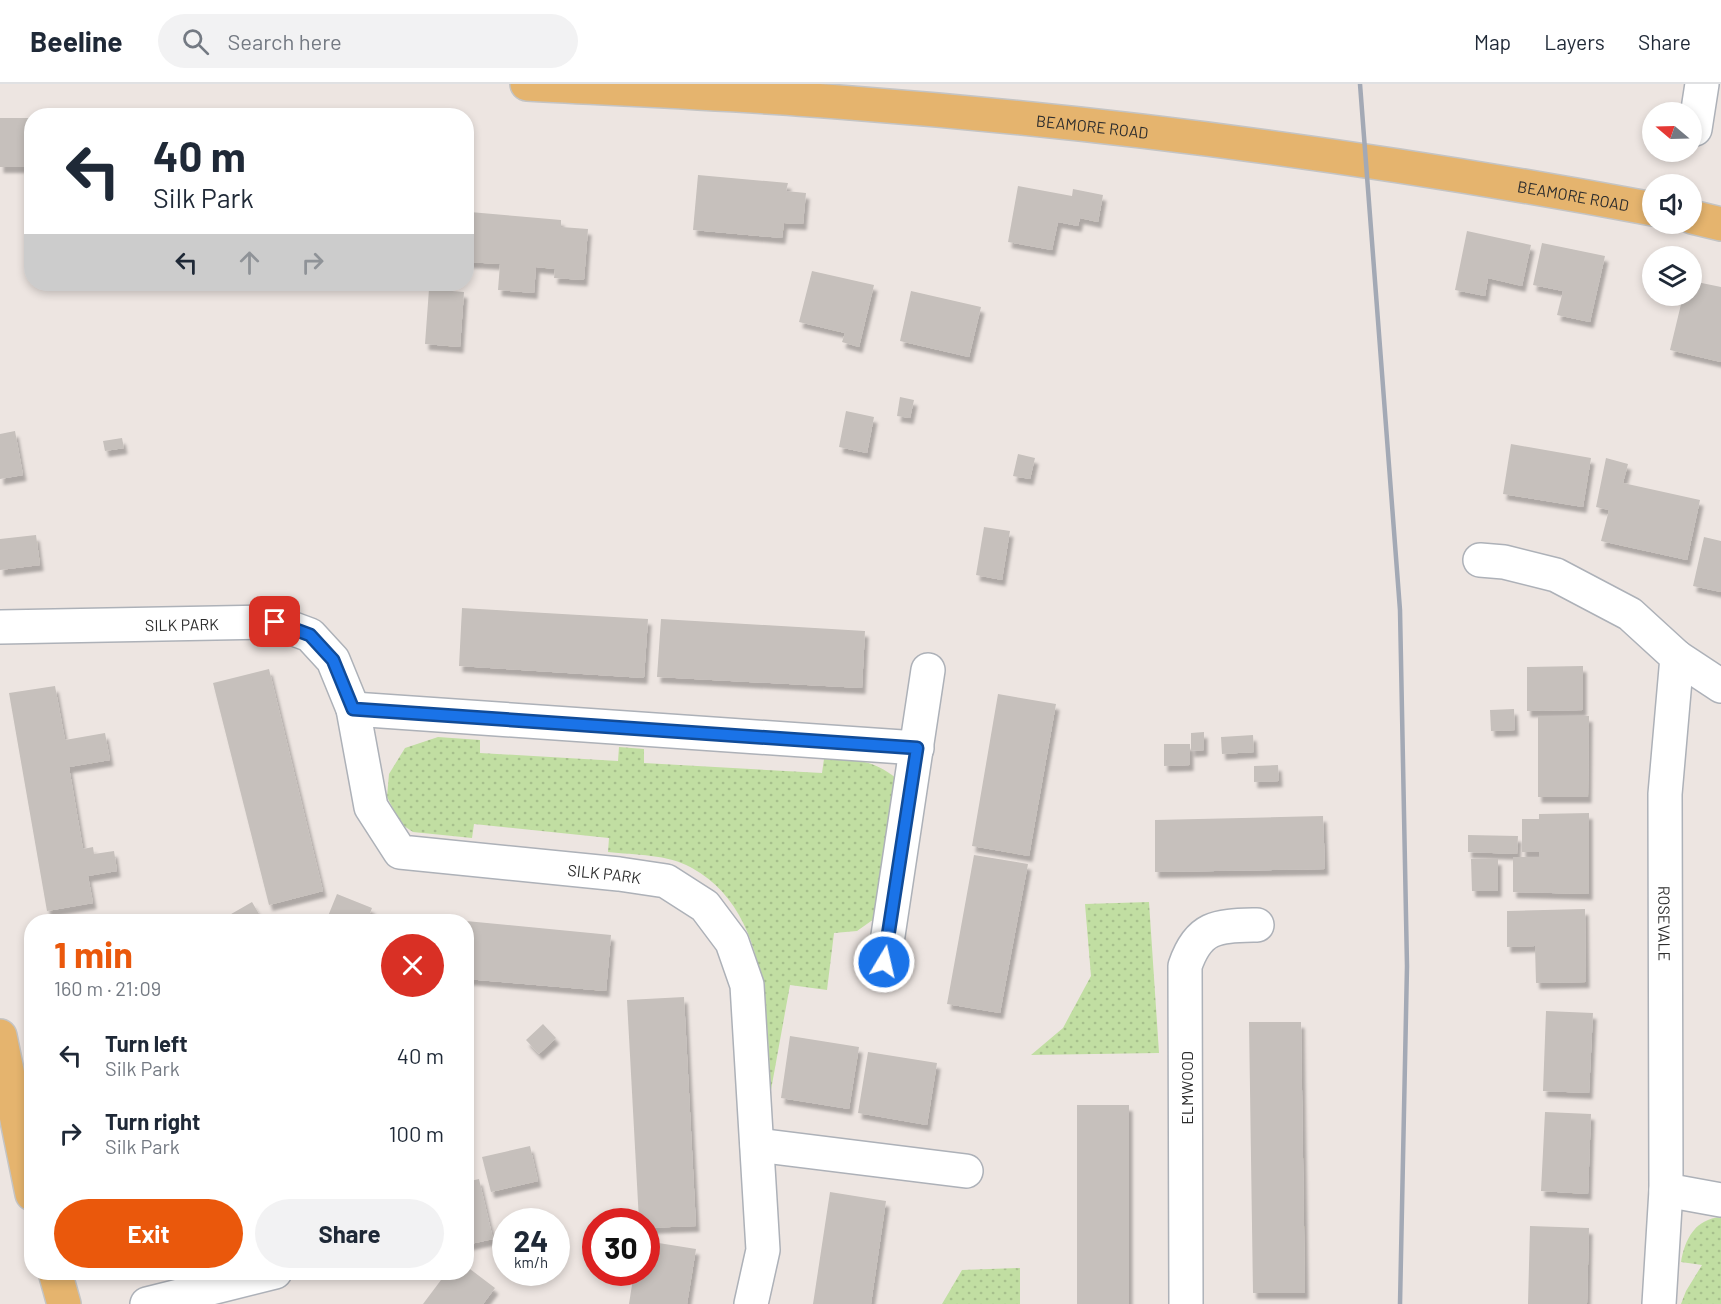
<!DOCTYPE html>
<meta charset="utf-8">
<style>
:root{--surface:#fff;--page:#f2f2f3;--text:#1f2937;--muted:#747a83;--line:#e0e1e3;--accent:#ea580c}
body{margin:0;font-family:Barlow,sans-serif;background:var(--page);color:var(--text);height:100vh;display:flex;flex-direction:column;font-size:22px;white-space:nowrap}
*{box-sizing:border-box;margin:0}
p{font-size:20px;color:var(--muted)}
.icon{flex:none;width:33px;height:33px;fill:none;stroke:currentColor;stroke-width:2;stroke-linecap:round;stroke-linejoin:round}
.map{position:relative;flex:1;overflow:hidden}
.drawer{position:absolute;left:24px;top:830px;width:450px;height:366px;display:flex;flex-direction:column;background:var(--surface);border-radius:24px;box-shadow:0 3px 9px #0003}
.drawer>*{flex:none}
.hud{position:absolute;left:24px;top:24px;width:450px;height:183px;border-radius:24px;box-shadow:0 3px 9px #0003;background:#fff;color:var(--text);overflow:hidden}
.needle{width:39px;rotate:289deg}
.buttons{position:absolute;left:1642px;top:18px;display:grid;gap:12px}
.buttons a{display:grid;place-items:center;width:60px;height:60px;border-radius:50%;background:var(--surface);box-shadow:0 3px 9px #0003;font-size:30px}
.speed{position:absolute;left:492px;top:1124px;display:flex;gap:12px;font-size:30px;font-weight:700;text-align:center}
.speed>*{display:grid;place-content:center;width:78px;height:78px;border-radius:50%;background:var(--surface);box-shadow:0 3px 9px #0003;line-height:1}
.speed small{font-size:15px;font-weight:400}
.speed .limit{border:9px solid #d22;background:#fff;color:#111}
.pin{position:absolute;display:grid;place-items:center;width:51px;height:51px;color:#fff;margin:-26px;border-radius:12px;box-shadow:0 3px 9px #0006}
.me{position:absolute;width:66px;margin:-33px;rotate:9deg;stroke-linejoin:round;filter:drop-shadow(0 0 4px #0008)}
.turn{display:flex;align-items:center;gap:21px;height:126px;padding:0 30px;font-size:27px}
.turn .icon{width:78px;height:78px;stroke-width:2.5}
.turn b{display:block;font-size:42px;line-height:51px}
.lanes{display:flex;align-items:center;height:57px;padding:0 30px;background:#0003;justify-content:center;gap:30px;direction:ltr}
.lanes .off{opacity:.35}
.round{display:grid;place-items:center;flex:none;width:63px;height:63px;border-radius:32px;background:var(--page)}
.headline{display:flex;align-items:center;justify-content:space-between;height:102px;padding:0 30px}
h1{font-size:36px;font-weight:700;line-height:45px;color:var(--accent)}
.button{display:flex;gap:12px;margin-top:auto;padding:12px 30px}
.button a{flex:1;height:69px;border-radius:36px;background:var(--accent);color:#fff;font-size:24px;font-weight:700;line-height:69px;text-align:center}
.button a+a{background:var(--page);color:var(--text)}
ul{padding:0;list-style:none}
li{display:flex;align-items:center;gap:18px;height:78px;padding:0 30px}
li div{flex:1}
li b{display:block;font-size:22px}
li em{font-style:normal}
header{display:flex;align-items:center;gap:36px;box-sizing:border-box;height:84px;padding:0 30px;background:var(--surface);border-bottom:2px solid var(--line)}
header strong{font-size:28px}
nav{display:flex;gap:33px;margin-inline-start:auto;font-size:21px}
.search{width:420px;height:54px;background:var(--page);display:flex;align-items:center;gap:15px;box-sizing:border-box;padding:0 21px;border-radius:33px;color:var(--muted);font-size:22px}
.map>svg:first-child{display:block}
.grass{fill:url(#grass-dots)}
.building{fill:#c6c0bc;filter:url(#shadow)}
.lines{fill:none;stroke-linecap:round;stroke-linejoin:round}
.minor-casing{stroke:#adb1b8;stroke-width:36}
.major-casing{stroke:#c4c4c4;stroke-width:36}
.minor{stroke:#fff;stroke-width:33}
.major{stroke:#e5b46e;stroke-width:33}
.rail{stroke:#a3a9b5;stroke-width:4.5}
.route-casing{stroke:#114b97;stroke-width:15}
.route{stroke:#1a73e8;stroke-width:10}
.labels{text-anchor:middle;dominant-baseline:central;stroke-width:4.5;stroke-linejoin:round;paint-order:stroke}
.street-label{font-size:16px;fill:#2d2d2d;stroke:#fff}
</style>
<header>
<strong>Beeline</strong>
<div class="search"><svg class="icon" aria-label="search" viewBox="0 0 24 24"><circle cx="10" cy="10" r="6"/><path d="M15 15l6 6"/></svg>Search here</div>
<nav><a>Map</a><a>Layers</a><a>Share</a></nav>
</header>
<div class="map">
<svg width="1721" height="1220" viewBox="0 0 1721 1220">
<defs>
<pattern id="grass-dots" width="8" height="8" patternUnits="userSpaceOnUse" patternTransform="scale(1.5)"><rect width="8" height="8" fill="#c1dea2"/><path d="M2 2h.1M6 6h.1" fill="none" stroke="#a6bf8c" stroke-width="1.8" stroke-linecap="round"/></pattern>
<filter id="shadow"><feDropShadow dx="3.5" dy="6" stdDeviation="1.5" flood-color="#0004"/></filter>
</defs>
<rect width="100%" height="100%" fill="#ede5e1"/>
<path class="grass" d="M 438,653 L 480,656 L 480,669 L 618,677 L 619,663 L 644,665 L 644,679 L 822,689 L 824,675 C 855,676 870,674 896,694 L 874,835 L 857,847 L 834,849 L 827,906 L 790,901 L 771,1006 C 766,930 769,827 692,784 C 668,770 635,771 608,768 L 609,754 L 474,740 L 472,754 L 413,748 L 401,740 L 387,713 L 389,690 L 405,664 Z
M 1149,818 L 1159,969 L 1031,971 L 1063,944 L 1091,892 L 1085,820 Z
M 1721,1133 L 1721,1220 L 1681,1220 L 1686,1207 L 1702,1181 L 1681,1178 C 1685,1155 1695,1135 1721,1133 Z
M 1020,1184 L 1020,1220 L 942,1220 L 962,1186 Z"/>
<path class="building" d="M 0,34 L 32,34 L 32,83 L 0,83 Z
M 698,91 L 788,99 L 786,107 L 806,109 L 803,140 L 784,139 L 782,154 L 693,146 Z
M 1018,102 L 1072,112 L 1073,105 L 1103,111 L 1098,138 L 1080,134 L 1078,142 L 1058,138 L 1052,166 L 1008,158 Z
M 470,128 L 561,136 L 561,143 L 588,145 L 584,196 L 554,194 L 555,185 L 536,183 L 534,209 L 498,206 L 500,180 L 466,178 Z
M 1467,147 L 1531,161 L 1522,202 L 1488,194 L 1485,212 L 1455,206 Z
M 1542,159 L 1605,172 L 1590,238 L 1557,231 L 1563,207 L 1533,201 Z
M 812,187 L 874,201 L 859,263 L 842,258 L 845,249 L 799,238 Z
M 1692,197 L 1721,203 L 1721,278 L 1670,266 L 1683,212 L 1692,212 Z
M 429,205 L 464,208 L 460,263 L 425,260 Z
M 911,207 L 981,223 L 969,273 L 900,257 Z
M 900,313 L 914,316 L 910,334 L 897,332 Z
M 846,327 L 874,333 L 867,369 L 839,363 Z
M 15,347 L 23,391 L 0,395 L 0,350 Z
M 122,354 L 124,364 L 105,367 L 103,357 Z
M 1511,360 L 1591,374 L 1583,423 L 1503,410 Z
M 1018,370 L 1035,374 L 1030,395 L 1013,392 Z
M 1606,374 L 1628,380 L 1623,399 L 1700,416 L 1687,476 L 1601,457 L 1609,426 L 1596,423 Z
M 984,443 L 1010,447 L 1002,496 L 976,491 Z
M 36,451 L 40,481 L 0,486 L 0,455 Z
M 1704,453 L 1721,457 L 1721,508 L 1693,502 Z
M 462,524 L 648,535 L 644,594 L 459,582 Z
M 661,535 L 865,547 L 862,604 L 657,593 Z
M 1583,582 L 1583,626 L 1527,627 L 1527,583 Z
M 269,585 L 323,807 L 269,821 L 213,599 Z
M 55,602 L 65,656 L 105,649 L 110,676 L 69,683 L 83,765 L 93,763 L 94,770 L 114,767 L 117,787 L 88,792 L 93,819 L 47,827 L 9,609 Z
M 998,610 L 1056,620 L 1029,772 L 972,762 Z
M 1514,625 L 1515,646 L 1491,647 L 1490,626 Z
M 1538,632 L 1589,632 L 1588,713 L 1538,713 Z
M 1204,648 L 1204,666 L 1191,667 L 1191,649 Z
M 1253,651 L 1254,668 L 1222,670 L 1221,653 Z
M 1164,660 L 1190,660 L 1190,681 L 1164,682 Z
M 1278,681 L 1279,697 L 1254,698 L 1254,682 Z
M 1589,729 L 1589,810 L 1513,808 L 1513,773 L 1539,773 L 1539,768 L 1522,768 L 1522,735 L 1539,735 L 1539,730 Z
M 1323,732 L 1325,785 L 1155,788 L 1155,736 Z
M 1468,751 L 1518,752 L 1517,770 L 1468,768 Z
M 974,771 L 1028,780 L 1000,929 L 947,920 Z
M 1471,775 L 1498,775 L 1498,807 L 1472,807 Z
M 337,810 L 372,824 L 367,837 L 326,837 Z
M 252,818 L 263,837 L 219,837 Z
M 1585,825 L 1586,898 L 1536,899 L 1535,862 L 1507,863 L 1507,827 Z
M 383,830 L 443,835 L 443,837 L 382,837 Z
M 466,837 L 611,851 L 606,907 L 466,895 Z
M 684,913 L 696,1142 L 646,1144 L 646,1137 L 639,1137 L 627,916 Z
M 1546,927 L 1593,929 L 1589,1009 L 1543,1007 Z
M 1249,938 L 1301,938 L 1305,1209 L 1253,1209 Z
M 543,940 L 556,954 L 539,970 L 526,956 Z
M 790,952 L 859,963 L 849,1025 L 781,1014 Z
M 868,968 L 937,979 L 927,1041 L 858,1029 Z
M 1077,1021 L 1129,1021 L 1129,1220 L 1077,1220 Z
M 1545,1028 L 1591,1030 L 1588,1110 L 1541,1107 Z
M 530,1062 L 538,1097 L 491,1108 L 482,1073 Z
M 479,1095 L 493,1155 L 466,1161 L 466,1098 Z
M 830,1108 L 886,1117 L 871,1220 L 813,1220 Z
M 1530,1142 L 1589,1144 L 1587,1220 L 1528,1220 Z
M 646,1157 L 696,1165 L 687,1220 L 629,1220 L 634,1188 L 646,1188 Z
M 466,1182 L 495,1204 L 483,1220 L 423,1220 L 447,1188 L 466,1188 Z"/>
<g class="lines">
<defs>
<g id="minor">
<path d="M 1695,45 L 1702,0"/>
<path id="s1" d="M 1480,476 L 1504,478 L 1556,491 L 1630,530 L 1677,573 L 1665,710 L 1666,1106 L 1721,1116"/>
<path id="s2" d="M 0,543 L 275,538 L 310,551 L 333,576 L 353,625 L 371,723 L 400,768 L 619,790 L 666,797 L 705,822 L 732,858 L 747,901 L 763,1166 L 751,1220"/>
<path d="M 1677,573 L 1721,602"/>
<path d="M 353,625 L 917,664"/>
<path d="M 884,878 L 928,586"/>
<path d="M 757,1061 L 966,1087"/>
<path d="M 147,1220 L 275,1188"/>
<path d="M 1186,1220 L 1185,882 C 1199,841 1218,842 1257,841"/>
<path d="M 1659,1220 L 1666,1106"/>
</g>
<g id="major">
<path id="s3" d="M 527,0 C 635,6 743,10 851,19 C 1119,39 1389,76 1653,125"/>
<path d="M 1692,133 L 1721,140"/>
<path d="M 0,952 L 32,1110"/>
<path d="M 55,1188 L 64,1220"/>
</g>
</defs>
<use href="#minor" class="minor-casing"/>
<use href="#major" class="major-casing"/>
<use href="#minor" class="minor"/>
<use href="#major" class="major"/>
<path class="rail" d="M 1360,0 L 1400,526 L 1407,882 L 1400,1220"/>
</g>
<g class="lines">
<defs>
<path id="route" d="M 275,538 L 310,551 L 333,576 L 353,625 L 917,664 L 884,878"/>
</defs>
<use href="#route" class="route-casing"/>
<use href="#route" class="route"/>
</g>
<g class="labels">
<g class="street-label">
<text stroke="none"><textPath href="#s3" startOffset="567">BEAMORE ROAD</textPath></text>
<text stroke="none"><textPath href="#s3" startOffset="1053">BEAMORE ROAD</textPath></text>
<text stroke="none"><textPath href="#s2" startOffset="182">SILK PARK</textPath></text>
<text stroke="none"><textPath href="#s2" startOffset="758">SILK PARK</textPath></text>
<text stroke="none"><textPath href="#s1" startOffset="492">ROSEVALE</textPath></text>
<text transform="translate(1186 1004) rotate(-90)">ELMWOOD</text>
</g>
</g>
</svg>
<div class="buttons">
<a><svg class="needle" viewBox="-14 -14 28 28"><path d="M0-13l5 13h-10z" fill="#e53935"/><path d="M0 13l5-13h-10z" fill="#747a83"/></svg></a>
<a><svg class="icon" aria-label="sound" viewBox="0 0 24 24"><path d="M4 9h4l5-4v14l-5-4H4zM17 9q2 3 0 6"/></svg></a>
<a><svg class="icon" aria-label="layers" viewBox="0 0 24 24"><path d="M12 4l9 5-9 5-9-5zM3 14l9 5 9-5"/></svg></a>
</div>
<div class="speed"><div>24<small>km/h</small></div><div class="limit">30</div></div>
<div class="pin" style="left:275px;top:538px;background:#d93025"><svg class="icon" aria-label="arrive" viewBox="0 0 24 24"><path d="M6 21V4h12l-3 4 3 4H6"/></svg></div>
<svg class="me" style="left:884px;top:878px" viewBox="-20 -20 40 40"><circle r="17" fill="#1a73e8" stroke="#fff" stroke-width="3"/><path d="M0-11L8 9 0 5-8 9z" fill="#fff"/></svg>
<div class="hud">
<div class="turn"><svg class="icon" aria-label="left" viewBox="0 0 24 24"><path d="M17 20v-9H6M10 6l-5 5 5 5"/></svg><div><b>40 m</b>Silk Park</div></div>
<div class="lanes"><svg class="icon" aria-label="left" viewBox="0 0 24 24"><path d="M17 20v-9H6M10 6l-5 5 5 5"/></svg><svg class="icon off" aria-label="ahead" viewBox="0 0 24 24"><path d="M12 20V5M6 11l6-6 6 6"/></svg><svg class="icon off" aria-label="right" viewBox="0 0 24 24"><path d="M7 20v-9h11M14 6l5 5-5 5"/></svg></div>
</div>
<section class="drawer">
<div class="headline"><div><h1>1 min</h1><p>160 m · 21:09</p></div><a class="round" style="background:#d93025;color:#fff"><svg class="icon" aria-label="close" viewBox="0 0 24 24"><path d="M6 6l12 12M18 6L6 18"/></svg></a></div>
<ul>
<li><svg class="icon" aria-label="left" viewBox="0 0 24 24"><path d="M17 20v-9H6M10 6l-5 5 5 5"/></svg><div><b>Turn left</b><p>Silk Park</p></div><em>40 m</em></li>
<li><svg class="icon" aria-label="right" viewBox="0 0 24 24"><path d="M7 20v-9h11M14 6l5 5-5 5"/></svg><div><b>Turn right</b><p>Silk Park</p></div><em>100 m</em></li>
</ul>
<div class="button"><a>Exit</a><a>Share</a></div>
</section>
</div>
